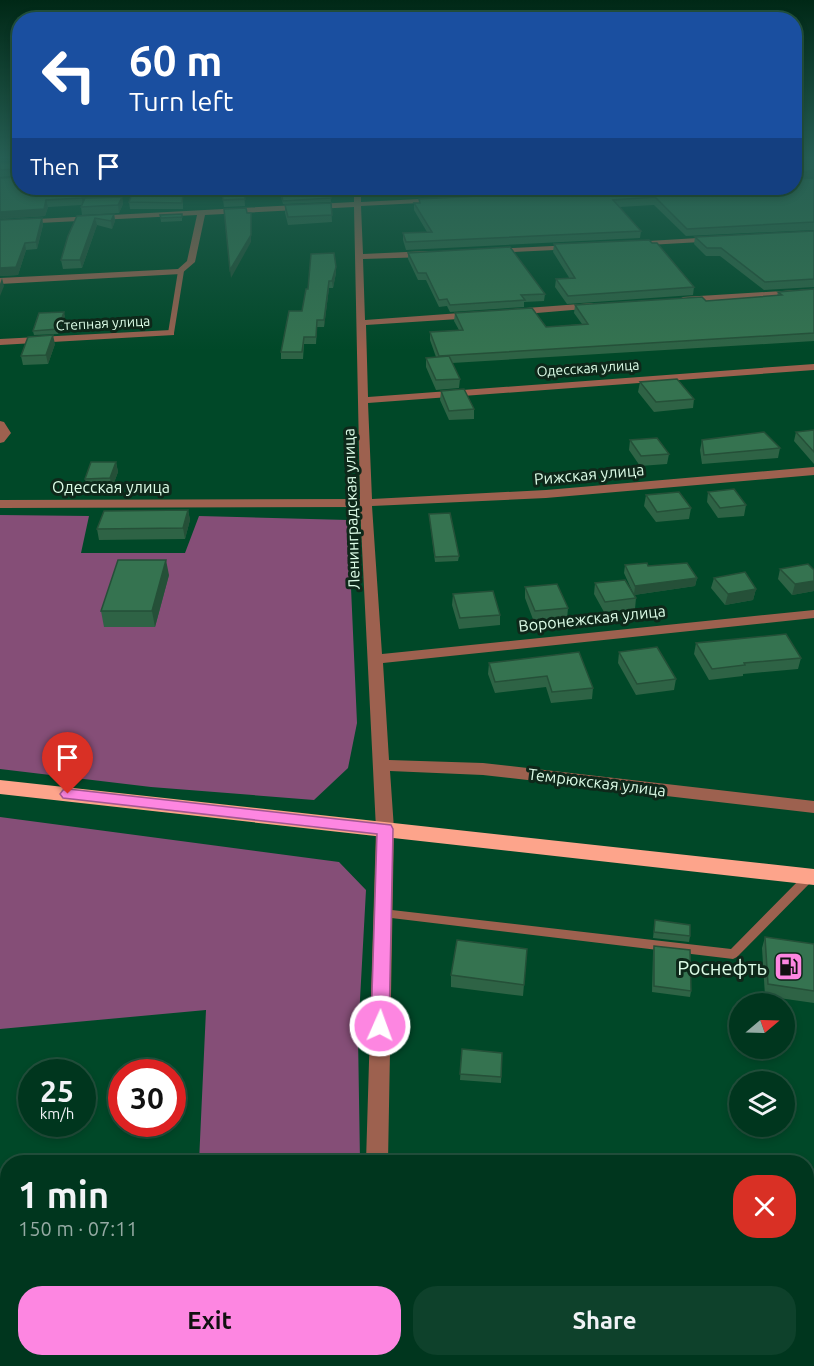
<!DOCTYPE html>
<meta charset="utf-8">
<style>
:root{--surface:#00361e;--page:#0e412b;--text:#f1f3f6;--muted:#95aba4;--line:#22503c;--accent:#fd86e1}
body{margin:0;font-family:Ubuntu,sans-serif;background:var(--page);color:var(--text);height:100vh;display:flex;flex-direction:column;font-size:22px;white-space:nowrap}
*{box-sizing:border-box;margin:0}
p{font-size:20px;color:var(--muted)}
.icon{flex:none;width:33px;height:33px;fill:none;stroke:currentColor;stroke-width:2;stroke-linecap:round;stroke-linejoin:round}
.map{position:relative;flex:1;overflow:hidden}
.panel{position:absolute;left:0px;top:1155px;width:814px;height:212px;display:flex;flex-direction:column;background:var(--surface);border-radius:24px 24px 0 0;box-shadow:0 3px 9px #0003,0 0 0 2px var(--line)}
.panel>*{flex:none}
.guide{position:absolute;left:12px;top:12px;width:790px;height:183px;border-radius:24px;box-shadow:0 3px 9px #0003,0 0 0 2px var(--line);background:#1a4fa0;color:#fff;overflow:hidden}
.needle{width:39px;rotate:71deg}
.fabs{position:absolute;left:729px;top:993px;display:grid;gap:12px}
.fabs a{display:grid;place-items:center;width:66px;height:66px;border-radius:50%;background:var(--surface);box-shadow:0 3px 9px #0003,0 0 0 2px var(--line);font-size:30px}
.speed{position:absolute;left:18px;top:1059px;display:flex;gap:12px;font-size:30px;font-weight:700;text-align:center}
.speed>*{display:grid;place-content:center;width:78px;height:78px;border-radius:50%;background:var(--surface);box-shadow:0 3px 9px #0003,0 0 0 2px var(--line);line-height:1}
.speed small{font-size:15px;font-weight:400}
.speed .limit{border:9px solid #d22;background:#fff;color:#111}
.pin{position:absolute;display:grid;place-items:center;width:51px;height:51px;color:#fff;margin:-62px -26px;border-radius:50% 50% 50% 0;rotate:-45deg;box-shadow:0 0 6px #0007}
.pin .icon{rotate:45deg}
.me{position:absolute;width:66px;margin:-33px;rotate:2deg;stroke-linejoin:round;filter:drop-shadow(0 0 4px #0008)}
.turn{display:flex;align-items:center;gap:21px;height:126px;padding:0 18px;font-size:27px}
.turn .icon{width:78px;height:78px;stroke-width:2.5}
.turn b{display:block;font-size:42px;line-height:51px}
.then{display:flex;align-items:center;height:57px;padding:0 18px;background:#0003;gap:12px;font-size:22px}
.round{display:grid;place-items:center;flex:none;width:63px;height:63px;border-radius:24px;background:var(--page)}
.headline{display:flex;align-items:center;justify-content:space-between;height:102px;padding:0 18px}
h1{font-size:36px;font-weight:600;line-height:45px}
.action{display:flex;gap:12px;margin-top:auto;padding:12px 18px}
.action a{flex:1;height:69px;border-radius:24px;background:var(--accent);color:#111;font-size:24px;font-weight:600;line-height:69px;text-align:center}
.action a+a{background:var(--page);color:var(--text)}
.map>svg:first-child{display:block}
.green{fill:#854e77}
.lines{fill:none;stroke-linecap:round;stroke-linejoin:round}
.lane{fill:#9d614f;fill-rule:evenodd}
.street{fill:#9d614f;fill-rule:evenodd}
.highway{fill:#fda48b;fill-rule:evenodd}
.wall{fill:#2e6345}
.shaded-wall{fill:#255038}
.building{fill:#357350;stroke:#255038;stroke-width:1.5}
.route{fill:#fd86e1;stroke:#a45792;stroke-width:1.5}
.labels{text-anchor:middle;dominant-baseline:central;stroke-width:6;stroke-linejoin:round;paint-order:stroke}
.far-street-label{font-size:14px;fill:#dcfce7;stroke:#0e281a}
.street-label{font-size:16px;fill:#dcfce7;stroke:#0e281a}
.near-poi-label{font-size:20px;fill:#dcfce7;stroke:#0e281a;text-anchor:end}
</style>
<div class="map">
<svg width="814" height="1366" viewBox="0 0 814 1366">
<rect width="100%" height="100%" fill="#004828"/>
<path class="green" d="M 0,515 L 89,516 L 81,553 L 185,553 L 199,516 L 348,520 L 357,723 L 348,768 L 314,800 L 151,787 L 0,769 Z
M 0,817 L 339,862 L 366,890 L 358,1036 L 360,1162 L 199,1162 L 206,1010 L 0,1029 Z
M 190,1359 L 363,1359 L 363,1366 L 190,1366 Z"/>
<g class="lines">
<path class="lane" d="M 181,269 L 184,271 L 174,333 L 171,335 L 168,333 L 178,271 Z
M 809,873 L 813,874 L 814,876 L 813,880 L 737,957 L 733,959 L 383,917 L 379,916 L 377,913 L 379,910 L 383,909 L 731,949 L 805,874 Z"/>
<path class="street" d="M 354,188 L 361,188 L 361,202 L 439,198 L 443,200 L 439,202 L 361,206 L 363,254 L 428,251 L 432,254 L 428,257 L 363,259 L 365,320 L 474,312 L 479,315 L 474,318 L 366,325 L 368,397 L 814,364 L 814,370 L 368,403 L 372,499 L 546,490 L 814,467 L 814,475 L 546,498 L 372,506 L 382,654 L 814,610 L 814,618 L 383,663 L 389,760 L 483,763 L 814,801 L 814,813 L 483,775 L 390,771 L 394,829 L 388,1162 L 366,1162 L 376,829 L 360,507 L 0,508 L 0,500 L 360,499 L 354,207 L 205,215 L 195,262 L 181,274 L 0,284 L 0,278 L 178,269 L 187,261 L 197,215 L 0,225 L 0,221 L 354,202 Z
M 715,237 L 718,237 L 718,241 L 631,246 L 627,244 L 631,242 Z
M 572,245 L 576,247 L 575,249 L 494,253 L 490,251 L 494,249 Z
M 814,289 L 814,295 L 683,303 L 678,300 L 683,297 Z
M 593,303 L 596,304 L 596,308 L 513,315 L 508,312 L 513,309 Z
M 171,330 L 174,331 L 174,335 L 0,345 L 0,339 Z
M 0,421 L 4,422 L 11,433 L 4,442 L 0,443 Z
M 359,1359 L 385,1359 L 385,1366 L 359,1366 Z"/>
<path class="highway" d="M 0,780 L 814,869 L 814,885 L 0,794 Z"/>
</g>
<path class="wall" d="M 795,158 L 814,158 L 814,177 L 798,179 L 814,178 L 814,230 L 686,236 L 654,205 L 619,207 L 641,231 L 640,238 L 406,250 L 403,240 L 403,233 L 427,232 L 414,210 L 414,203 L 419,203 L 419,199 L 645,188 L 795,188 Z
M 0,163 L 20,163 L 20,188 L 87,188 L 84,200 L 85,198 L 122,197 L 123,204 L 119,213 L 82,215 L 81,207 L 82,205 L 48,207 L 45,216 L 0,219 L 0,178 L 19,177 L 19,176 L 0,177 Z
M 330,188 L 331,202 L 283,204 L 280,194 L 280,190 Z
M 414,188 L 617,188 L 417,197 Z
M 244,191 L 245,206 L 224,207 L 222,192 Z
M 173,194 L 183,201 L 183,209 L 130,209 L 129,202 Z
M 331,203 L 332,222 L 288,225 L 285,213 L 285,205 Z
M 114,214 L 115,221 L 112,229 L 97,225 L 82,268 L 63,269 L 61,260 L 77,216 Z
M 182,214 L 182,221 L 161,222 L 160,215 Z
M 42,218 L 43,225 L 37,249 L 26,250 L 18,275 L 0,276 Z
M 814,231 L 814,287 L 764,290 L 720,256 L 706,256 L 694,244 L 695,237 Z
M 554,244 L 694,287 L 693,295 L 567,304 L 555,287 L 556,279 L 570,279 L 553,252 Z
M 408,253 L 545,294 L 544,301 L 524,302 L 524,307 L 450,312 L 447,306 L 439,307 L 426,280 L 418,280 L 408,259 Z
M 336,267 L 336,273 L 333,288 L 329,288 L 324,327 L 317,327 L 316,344 L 304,344 L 303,359 L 281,359 L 281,352 L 302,311 L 308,289 Z
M 814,289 L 814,341 L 452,363 L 460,379 L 459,388 L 436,390 L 426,367 L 426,358 L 436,357 L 430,340 L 430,332 L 459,330 L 454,321 L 455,313 L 546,327 L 582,324 L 574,313 L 575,305 L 706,301 L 777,296 L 778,292 Z
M 65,316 L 58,334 L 34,335 L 33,331 Z
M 55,344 L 48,364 L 23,365 L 21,356 Z
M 640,382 L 694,399 L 693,408 L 654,412 L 638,392 Z
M 441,391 L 474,409 L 474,419 L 449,420 L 440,400 Z
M 814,430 L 814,464 L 794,441 L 796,432 Z
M 630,440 L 669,454 L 667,464 L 640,466 L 629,450 Z
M 702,440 L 780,448 L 778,458 L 702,464 L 700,450 Z
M 116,462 L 118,472 L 112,488 L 87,489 L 85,479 Z
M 708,492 L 746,505 L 744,516 L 718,518 L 707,502 Z
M 646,495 L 691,508 L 689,519 L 656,522 L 644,506 Z
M 188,510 L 190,520 L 185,539 L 99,540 L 97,529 Z
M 429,514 L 459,556 L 458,561 L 435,562 Z
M 625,565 L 648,566 L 697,578 L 695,586 L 634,595 L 624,573 Z
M 780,569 L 814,570 L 814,591 L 792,595 L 778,579 Z
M 169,575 L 155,627 L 104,627 L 101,611 Z
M 714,578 L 756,589 L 753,600 L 725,605 L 711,588 Z
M 595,583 L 636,598 L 635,609 L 604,612 L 594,594 Z
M 525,587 L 568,608 L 567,619 L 534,622 L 525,598 Z
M 453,594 L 500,615 L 500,625 L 459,629 L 452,605 Z
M 696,643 L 801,658 L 798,669 L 743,674 L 743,676 L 709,680 L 694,654 Z
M 579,652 L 593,688 L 592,699 L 551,703 L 546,687 L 495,693 L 488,674 L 489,663 Z
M 619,652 L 676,679 L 674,690 L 636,695 L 618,663 Z
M 655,920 L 690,936 L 689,942 L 653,938 Z
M 765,937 L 814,944 L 814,1003 L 765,996 L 762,948 Z
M 654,946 L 691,991 L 690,997 L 652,992 L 653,952 Z
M 527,949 L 523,996 L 451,987 L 451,975 Z
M 462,1049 L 502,1053 L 501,1083 L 460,1080 Z"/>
<path class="shaded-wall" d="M 814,170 L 814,177 L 795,180 L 795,173 Z
M 84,188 L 87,188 L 83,205 L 82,198 Z
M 122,197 L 123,204 L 119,213 L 118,205 Z
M 46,200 L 48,207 L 45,216 L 0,219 L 0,212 Z
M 251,213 L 251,242 L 231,278 L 230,270 Z
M 114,214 L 115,221 L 112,229 L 111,221 Z
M 42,218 L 43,225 L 37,249 L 36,242 Z
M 95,218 L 97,225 L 82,268 L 80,260 Z
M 25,243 L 26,250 L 18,275 L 0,276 L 0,268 Z
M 336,267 L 336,273 L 333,288 L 332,281 Z
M 2,278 L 4,286 L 0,296 L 0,284 Z
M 329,281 L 329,288 L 324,327 L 324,320 Z
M 64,312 L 65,316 L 58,334 L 58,329 Z
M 53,335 L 55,344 L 48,364 L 46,355 Z
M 116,462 L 118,472 L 112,488 L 110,478 Z
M 188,510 L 190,520 L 185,539 L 183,528 Z
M 166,560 L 169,575 L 155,627 L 152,611 Z
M 697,578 L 695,586 L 634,595 L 635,586 Z
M 814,581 L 814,591 L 792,595 L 795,584 Z
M 756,589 L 753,600 L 725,605 L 728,594 Z"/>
<path class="building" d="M 795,158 L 814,158 L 814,170 L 795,173 Z
M 0,163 L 20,163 L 20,170 L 19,169 L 0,170 Z
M 20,175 L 20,188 L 84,188 L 82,198 L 46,200 L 44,209 L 0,212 L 0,178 L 19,177 Z
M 795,176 L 796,179 L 814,178 L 814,222 L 687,229 L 655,197 L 613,200 L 641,231 L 406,242 L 403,233 L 432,232 L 414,203 L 420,203 L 419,199 L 645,188 L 795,188 Z
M 134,188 L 172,188 L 172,194 L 183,194 L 182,203 L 129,202 Z
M 330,188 L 331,198 L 283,201 L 280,190 Z
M 416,188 L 471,188 L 417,190 Z
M 244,191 L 245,199 L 223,200 L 222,192 Z
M 122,197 L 118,205 L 81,207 L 85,198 Z
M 331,203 L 332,215 L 288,217 L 285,205 Z
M 246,208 L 247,213 L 251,213 L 251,235 L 230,270 L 224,209 Z
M 114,214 L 111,221 L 95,218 L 80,260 L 61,260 L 68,236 L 77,216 Z
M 182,214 L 182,217 L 161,218 L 160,215 Z
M 42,218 L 36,242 L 25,243 L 16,267 L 0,268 L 0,220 Z
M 814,231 L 814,279 L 765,282 L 721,248 L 707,248 L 695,237 Z
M 649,240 L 652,243 L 657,243 L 694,287 L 568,296 L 556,279 L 575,278 L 554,244 Z
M 510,247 L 545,294 L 521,295 L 525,300 L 450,305 L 447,299 L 439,300 L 426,273 L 418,273 L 408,253 Z
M 334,253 L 336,267 L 332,281 L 329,281 L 324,320 L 317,320 L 316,337 L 304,337 L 302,352 L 281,352 L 289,311 L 302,311 L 306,289 L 308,289 L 311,254 Z
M 814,289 L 814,333 L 439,356 L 430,332 L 463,330 L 455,313 L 532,308 L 546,327 L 588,324 L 575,305 L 702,297 L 706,301 L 782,295 L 778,292 Z
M 64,312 L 58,329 L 33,331 L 39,313 Z
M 53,335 L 46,355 L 21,356 L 28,337 Z
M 449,356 L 460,379 L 436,380 L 426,358 Z
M 677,379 L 694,399 L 656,402 L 640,382 Z
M 464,389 L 474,409 L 449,411 L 441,391 Z
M 814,430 L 814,452 L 796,432 Z
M 764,432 L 780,448 L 704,455 L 702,440 Z
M 657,438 L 669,454 L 641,456 L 630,440 Z
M 91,462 L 116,462 L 110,478 L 85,479 Z
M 734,489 L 746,505 L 720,508 L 708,492 Z
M 679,492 L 691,508 L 657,512 L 646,495 Z
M 188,510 L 183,528 L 97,529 L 104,511 Z
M 450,513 L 459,556 L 435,557 L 429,514 Z
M 118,560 L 166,560 L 152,611 L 101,611 Z
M 647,563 L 648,566 L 687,563 L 697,578 L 635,586 L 625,565 Z
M 808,564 L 814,570 L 814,581 L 795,584 L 780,569 Z
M 745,572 L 756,589 L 728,594 L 714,578 Z
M 625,580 L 636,598 L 605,602 L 595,583 Z
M 557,584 L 568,608 L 535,611 L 525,587 Z
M 493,591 L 500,615 L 460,618 L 453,594 Z
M 786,634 L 801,658 L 744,663 L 745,665 L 712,669 L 696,643 Z
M 657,647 L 676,679 L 637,684 L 619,652 Z
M 579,652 L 593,688 L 552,692 L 547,676 L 495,682 L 489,663 Z
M 655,920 L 690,925 L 690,936 L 654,932 Z
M 765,937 L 814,944 L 814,991 L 768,984 Z
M 457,940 L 527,949 L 524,985 L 451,975 Z
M 654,946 L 690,950 L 691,991 L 654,986 Z
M 462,1049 L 502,1053 L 501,1077 L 460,1074 Z"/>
<linearGradient id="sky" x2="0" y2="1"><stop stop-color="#002816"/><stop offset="0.45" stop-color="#265e53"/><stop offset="1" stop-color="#265e53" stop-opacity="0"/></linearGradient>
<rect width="814" height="350" fill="url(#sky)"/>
<path class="route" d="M 68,789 L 391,825 L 393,829 L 389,1026 L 387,1032 L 380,1034 L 374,1032 L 371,1026 L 377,834 L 63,798 L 60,794 L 63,790 Z"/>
<defs>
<symbol id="fuel-square" viewBox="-11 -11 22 22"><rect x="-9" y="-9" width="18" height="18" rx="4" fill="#fd86e1" stroke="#0e281a"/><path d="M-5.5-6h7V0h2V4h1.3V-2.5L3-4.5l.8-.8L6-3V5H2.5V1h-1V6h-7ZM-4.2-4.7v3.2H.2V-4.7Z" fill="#111"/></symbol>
</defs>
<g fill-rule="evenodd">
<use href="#fuel-square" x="772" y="950" width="33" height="33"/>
</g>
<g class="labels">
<g class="far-street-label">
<text transform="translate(103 323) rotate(-3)">Степная улица</text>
<text transform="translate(588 368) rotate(-4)">Одесская улица</text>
</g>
<g class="street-label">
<text transform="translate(589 474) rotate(-5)">Рижская улица</text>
<text x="111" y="487">Одесская улица</text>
<text transform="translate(351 509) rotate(-92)">Ленинградская улица</text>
<text transform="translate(592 618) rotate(-6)">Воронежская улица</text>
<text transform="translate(597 782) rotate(7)">Темрюкская улица</text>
</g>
<g class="near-poi-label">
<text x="767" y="967">Роснефть</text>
</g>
</g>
</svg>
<div class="fabs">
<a><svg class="needle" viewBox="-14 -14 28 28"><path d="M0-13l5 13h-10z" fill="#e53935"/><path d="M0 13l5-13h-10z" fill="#95aba4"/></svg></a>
<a><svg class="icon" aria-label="layers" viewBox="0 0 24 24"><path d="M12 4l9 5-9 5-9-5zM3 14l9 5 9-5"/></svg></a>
</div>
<div class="speed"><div>25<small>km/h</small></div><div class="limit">30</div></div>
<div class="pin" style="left:68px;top:794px;background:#d93025"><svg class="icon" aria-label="arrive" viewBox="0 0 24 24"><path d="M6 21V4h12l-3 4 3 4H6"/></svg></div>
<svg class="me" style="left:380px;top:1026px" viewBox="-20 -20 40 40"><circle r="17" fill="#fd86e1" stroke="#fff" stroke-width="3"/><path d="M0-11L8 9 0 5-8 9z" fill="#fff"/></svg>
<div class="guide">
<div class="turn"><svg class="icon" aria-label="left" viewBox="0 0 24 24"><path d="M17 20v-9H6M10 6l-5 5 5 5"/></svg><div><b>60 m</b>Turn left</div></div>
<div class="then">Then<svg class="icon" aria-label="arrive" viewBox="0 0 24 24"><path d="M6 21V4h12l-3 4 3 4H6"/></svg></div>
</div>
<section class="panel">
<div class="headline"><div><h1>1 min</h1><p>150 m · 07:11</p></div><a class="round" style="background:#d93025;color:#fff"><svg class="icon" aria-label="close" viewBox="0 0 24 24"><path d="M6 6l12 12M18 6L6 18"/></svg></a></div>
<div class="action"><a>Exit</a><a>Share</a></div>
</section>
</div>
